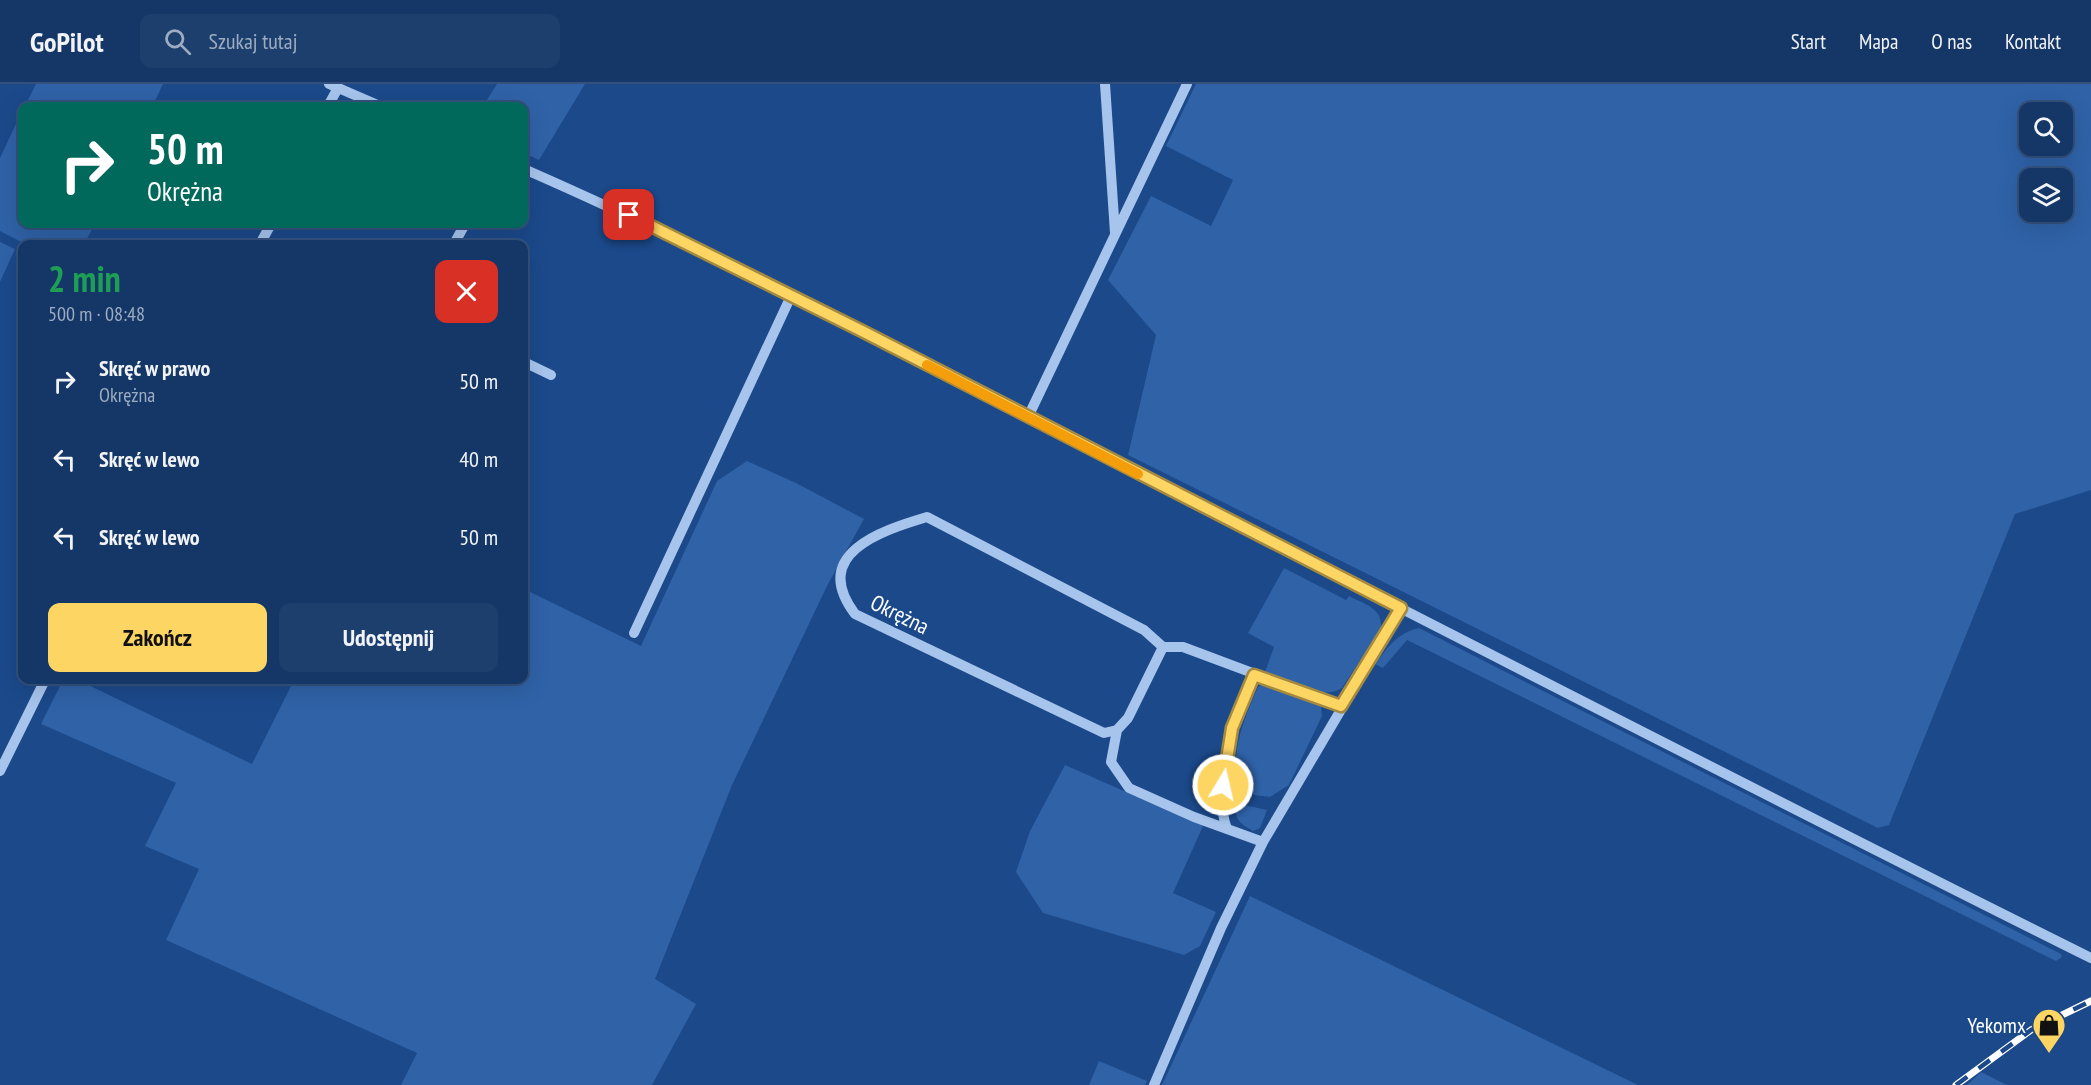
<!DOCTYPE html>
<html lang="pl">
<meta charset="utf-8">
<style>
:root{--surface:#143768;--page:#1d3f6e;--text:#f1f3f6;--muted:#9dacc0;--line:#33517c;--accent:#fdd563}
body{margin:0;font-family:"PT Sans Narrow",sans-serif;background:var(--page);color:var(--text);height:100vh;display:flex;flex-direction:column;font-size:22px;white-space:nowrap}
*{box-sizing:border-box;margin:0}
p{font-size:20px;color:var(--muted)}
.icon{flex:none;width:33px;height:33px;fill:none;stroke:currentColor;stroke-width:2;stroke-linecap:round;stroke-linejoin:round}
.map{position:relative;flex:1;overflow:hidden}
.sheet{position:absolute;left:18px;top:156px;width:510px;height:444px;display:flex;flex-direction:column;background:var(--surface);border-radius:12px;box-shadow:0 6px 24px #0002,0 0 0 2px var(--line)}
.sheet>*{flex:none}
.top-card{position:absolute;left:18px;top:18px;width:510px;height:126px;border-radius:12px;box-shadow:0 6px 24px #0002,0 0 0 2px var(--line);background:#00695c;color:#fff;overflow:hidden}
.tools{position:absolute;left:2019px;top:18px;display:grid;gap:12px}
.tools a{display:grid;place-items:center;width:54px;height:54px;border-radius:12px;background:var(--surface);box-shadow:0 6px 24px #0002,0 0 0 2px var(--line);font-size:30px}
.pin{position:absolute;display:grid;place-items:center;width:51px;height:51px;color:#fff;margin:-26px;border-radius:12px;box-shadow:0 3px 9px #0006}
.me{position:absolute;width:66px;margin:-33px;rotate:9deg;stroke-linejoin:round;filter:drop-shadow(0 0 4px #0008)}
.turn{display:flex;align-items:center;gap:21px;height:126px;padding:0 30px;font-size:27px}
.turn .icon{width:78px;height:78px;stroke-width:2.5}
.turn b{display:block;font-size:42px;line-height:51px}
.round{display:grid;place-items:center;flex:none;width:63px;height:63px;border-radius:12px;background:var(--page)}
.headline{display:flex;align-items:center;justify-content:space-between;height:102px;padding:0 30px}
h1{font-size:36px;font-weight:800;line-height:45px;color:#1e9e55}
.primary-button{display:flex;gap:12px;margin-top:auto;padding:12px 30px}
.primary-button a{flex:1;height:69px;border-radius:12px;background:var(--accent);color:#111;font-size:24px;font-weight:800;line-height:69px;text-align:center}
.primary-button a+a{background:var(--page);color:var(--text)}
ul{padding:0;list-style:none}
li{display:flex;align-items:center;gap:18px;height:78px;padding:0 30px}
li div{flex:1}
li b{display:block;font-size:22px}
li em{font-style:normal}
header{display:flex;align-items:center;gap:36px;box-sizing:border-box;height:84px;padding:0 30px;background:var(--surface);border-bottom:2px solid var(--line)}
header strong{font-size:28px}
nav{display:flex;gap:33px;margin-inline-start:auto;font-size:21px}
.search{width:420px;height:54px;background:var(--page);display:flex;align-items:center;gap:15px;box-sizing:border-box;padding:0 21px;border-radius:12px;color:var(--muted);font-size:22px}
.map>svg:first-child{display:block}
.green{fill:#2f62a7;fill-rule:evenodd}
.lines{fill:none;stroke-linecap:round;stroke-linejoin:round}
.minor{stroke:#a6c4ec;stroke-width:10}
.rail-casing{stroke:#fff;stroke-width:7}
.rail{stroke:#1b498a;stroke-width:4.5;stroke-dasharray:14;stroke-linecap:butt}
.route-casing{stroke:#a48a40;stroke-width:15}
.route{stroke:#fdd563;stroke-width:10}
.slow{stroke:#f59e0b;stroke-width:10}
.labels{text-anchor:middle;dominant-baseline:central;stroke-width:4.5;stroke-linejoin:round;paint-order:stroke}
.street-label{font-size:22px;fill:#fff;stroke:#1b498a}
.poi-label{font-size:22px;fill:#fff;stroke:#1b498a;text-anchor:end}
</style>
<header>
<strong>GoPilot</strong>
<div class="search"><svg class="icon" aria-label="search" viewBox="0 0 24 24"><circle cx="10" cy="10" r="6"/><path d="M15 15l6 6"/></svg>Szukaj tutaj</div>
<nav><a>Start</a><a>Mapa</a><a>O nas</a><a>Kontakt</a></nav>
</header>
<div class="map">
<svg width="2091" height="1001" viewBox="0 0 2091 1001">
<rect width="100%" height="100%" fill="#1b498a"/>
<path class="green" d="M 36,0 L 163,0 L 153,21 L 157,22 L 25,22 Z
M 497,0 L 585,0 L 539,76 L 524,69 L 524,22 L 483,22 Z
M 1196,0 L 2091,0 L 2091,406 L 2015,430 L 1889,741 L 1878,744 L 1128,371 L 1156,251 L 1108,196 L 1151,112 L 1211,142 L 1233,96 L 1166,62 ZM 2030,28 L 2062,28 L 2062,62 L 2030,62 ZM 2030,94 L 2062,94 L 2062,128 L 2030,128 Z
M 22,27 L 22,140 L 95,140 L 84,160 L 25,160 L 0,147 L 0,74 Z
M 0,158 L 15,165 L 0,198 Z
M 747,377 L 796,399 L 864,435 L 828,500 L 732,701 L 655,895 L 696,920 L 652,1001 L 401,1001 L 417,969 L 166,856 L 199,785 L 145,762 L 176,699 L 41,640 L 63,596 L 78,596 L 252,680 L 294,596 L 524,596 L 524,505 L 641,562 L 717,397 Z
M 1284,484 L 1346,516 L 1349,512 C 1364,520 1383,524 1381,544 L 1342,604 C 1321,618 1287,596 1265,588 L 1274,563 L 1248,549 Z
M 1419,544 L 2061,870 L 2062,873 L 2056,877 L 1407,556 L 1383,584 L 1375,580 C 1388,563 1397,549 1419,544 Z
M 1264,600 L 1321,622 L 1322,632 L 1289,701 L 1270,713 L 1254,711 L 1238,702 C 1230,667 1244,635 1258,603 Z
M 1065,681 L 1203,742 L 1173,809 L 1216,828 L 1200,862 L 1184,871 L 1043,829 L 1016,788 L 1030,747 Z
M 1244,721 L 1267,726 L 1260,744 L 1253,747 C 1241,740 1235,737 1236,723 Z
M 1250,812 L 1638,1001 L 1162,1001 Z
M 1099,977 L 1147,997 L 1145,1001 L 1089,1001 Z
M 1981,988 L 2007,1001 L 1967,1001 Z"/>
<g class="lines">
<path class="minor" d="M 329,0 L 380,22
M 1105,0 L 1115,149
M 328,22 L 338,4
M 524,85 C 728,174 925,281 1124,383 C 1446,547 1767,713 2091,874
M 260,160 L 271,140
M 454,160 L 465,140
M 524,278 L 551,291
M 1028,333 L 1187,0
M 634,549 L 791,212
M 1163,563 L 1128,634 L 1117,646 L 1104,649 L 855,530 C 810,470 880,447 927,433 L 1144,546 L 1163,563 L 1183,563 L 1341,622
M 1117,646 L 1111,678 L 1129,704 L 1194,733 L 1263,758
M 0,687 L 45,596
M 1227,745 C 1210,697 1235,635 1254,591
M 1154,1001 L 1221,844 L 1263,758 L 1401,524"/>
<defs>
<path id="rail" d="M 1956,1001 L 2031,946 L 2091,917"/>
</defs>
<use href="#rail" class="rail-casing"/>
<use href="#rail" class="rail"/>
</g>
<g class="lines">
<defs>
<path id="route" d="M 629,131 L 864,248 L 1401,524 L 1341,622 L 1254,591 L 1232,644 L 1223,701"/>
</defs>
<use href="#route" class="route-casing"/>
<use href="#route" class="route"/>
<path class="slow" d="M 927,281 L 1138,390"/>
</g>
<defs>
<symbol id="shop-pin" viewBox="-11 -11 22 30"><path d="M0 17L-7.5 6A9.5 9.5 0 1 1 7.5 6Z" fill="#fdd563" stroke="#1b498a"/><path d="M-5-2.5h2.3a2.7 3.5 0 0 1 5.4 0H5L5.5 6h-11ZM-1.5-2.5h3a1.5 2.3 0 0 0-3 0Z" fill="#111"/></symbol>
</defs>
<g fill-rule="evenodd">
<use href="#shop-pin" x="2030" y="922" width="38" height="52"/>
</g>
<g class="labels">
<g class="street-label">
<text transform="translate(900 530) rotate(26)">Okrężna</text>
</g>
<g class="poi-label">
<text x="2026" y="941">Yekomx</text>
</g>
</g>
</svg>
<div class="tools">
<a><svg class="icon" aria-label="search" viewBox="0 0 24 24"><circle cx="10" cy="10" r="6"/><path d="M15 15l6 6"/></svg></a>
<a><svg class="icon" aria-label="layers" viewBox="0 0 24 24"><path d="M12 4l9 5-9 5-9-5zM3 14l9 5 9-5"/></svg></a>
</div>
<div class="pin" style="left:629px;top:131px;background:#d93025"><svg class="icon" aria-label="arrive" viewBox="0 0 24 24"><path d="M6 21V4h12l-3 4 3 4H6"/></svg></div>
<svg class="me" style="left:1223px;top:701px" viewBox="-20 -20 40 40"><circle r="17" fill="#fdd563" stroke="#fff" stroke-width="3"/><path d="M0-11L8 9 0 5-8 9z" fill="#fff"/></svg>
<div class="top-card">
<div class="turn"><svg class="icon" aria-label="right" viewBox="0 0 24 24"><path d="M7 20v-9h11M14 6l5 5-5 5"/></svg><div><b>50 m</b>Okrężna</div></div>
</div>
<section class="sheet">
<div class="headline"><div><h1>2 min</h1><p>500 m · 08:48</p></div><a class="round" style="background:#d93025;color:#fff"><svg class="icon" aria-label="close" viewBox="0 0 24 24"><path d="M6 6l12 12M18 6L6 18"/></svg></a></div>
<ul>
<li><svg class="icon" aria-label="right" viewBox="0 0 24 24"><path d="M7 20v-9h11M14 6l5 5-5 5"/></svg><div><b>Skręć w prawo</b><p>Okrężna</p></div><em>50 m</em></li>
<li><svg class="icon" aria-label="left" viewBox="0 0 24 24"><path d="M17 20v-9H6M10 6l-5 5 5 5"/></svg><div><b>Skręć w lewo</b></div><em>40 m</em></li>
<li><svg class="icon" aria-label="left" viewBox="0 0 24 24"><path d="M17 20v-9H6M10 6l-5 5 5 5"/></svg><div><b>Skręć w lewo</b></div><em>50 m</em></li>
</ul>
<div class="primary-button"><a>Zakończ</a><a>Udostępnij</a></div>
</section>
</div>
